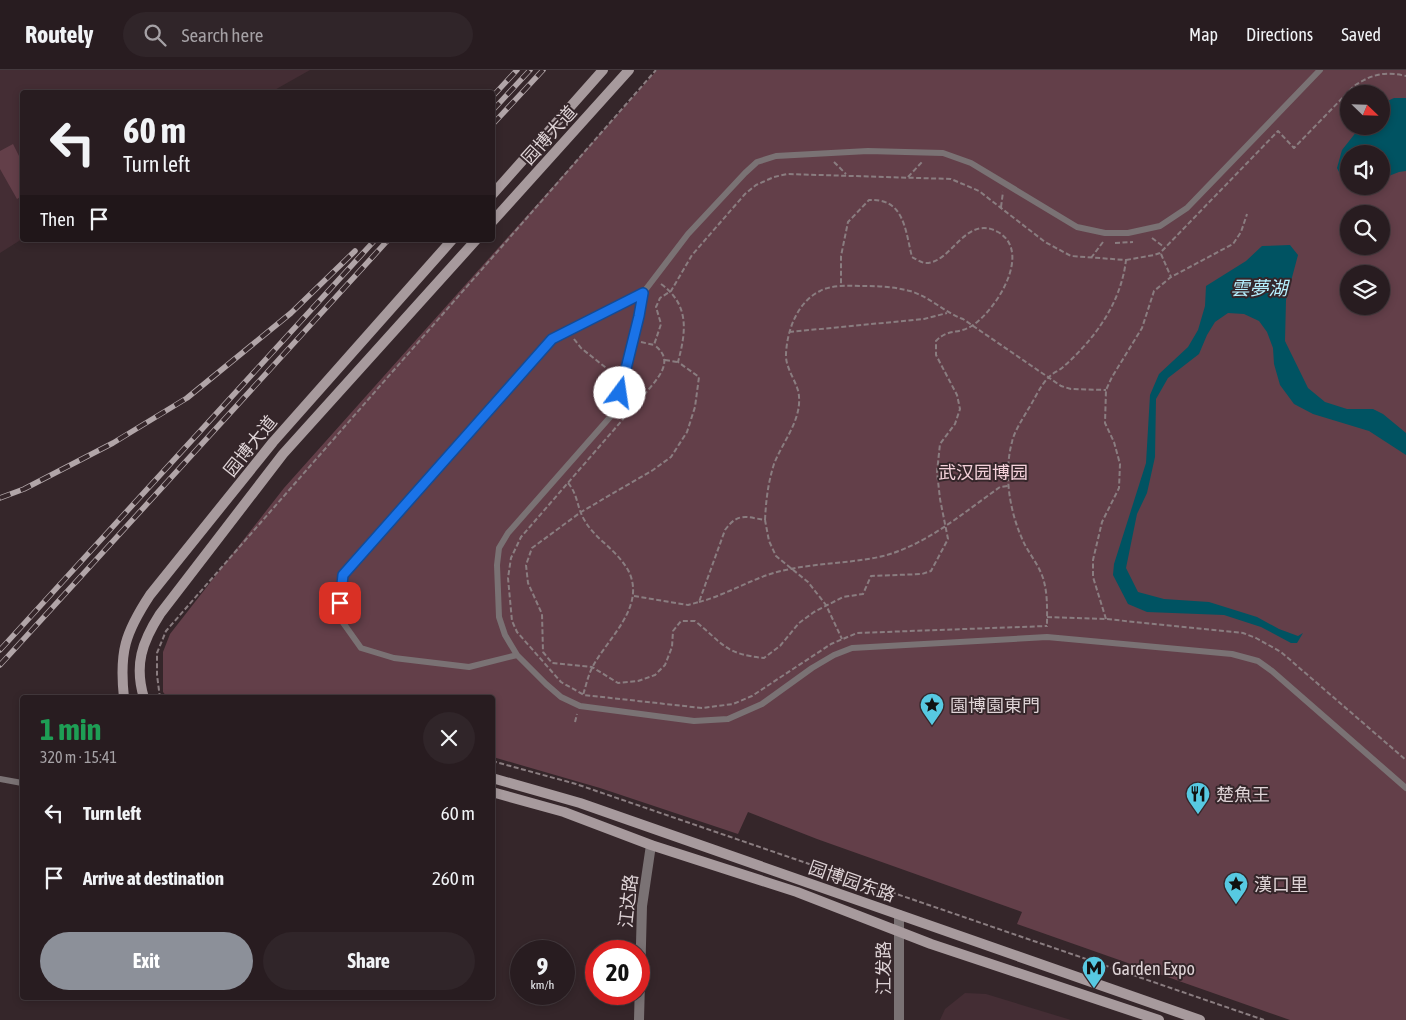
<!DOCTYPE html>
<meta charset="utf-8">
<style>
:root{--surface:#281c20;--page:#302529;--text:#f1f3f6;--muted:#a5a1a5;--line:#443a3e;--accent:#8c9099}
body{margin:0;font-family:"Asap Condensed","Noto Sans SC",sans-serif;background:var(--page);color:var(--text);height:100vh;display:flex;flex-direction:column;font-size:19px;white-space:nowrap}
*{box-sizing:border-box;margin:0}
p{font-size:16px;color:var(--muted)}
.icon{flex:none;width:28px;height:28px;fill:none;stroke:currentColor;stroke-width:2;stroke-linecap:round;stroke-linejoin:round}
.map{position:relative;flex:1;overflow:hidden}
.side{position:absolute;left:20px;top:625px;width:475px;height:305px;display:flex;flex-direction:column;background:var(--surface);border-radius:5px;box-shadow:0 2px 8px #0003,0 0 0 1px var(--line)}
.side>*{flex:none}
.hud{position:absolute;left:20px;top:20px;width:475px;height:152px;border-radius:5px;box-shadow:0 2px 8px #0003,0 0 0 1px var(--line);background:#281c20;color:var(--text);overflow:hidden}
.needle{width:32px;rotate:113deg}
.controls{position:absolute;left:1340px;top:15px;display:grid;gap:10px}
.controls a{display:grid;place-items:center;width:50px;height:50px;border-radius:50%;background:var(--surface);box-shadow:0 2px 8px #0003,0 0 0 1px var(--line);font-size:25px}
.speed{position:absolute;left:510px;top:870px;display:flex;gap:10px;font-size:25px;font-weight:700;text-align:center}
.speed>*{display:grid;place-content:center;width:65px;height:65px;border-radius:50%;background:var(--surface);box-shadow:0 2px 8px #0003,0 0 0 1px var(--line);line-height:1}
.speed small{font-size:12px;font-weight:400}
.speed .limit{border:8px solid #d22;background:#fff;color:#111}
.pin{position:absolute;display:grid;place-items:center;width:42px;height:42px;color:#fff;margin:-21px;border-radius:10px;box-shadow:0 2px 8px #0006}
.me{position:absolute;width:55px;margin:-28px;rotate:14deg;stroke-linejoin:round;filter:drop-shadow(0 0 4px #0008)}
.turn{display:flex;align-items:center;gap:18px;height:105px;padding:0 20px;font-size:22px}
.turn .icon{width:65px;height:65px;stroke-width:2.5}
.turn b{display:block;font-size:35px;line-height:42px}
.then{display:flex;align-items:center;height:48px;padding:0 20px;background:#0003;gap:10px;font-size:19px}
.round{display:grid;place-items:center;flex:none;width:52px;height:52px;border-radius:26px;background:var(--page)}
.summary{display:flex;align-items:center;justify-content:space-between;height:85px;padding:0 20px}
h1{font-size:30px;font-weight:700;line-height:38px;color:#1e9e55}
.button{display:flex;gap:10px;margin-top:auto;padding:10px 20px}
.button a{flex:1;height:58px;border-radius:30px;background:var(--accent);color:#fff;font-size:20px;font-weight:700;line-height:58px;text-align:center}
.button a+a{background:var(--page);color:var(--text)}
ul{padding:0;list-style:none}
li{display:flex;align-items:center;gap:15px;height:65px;padding:0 20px}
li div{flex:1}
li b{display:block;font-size:19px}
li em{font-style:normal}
header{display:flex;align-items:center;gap:30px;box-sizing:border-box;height:70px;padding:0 25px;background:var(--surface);border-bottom:1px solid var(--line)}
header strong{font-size:24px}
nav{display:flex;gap:28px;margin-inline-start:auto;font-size:18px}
.search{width:350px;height:45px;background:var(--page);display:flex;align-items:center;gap:12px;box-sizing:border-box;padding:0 18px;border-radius:28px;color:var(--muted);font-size:19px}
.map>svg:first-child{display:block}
.built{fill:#442d34}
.green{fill:#633f49;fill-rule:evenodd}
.water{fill:#005362}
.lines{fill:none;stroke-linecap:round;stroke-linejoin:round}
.path{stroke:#8a7d80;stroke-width:2;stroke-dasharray:5 2.5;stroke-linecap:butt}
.service{stroke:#7a7274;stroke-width:6}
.minor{stroke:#7a7274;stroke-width:10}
.tertiary{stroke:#7a7274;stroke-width:10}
.secondary{stroke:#a79a9d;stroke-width:10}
.rail-casing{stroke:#b1a5a8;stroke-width:5.5}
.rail{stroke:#35262a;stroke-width:4;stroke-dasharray:11;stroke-linecap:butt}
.route-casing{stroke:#114b97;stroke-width:12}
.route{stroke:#1a73e8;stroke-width:9}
.labels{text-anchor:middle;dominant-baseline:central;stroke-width:4;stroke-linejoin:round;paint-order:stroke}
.street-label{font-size:18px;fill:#ded3d6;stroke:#35262a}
.park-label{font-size:18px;fill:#f4d1da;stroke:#35262a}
.poi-label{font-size:18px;fill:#ded3d6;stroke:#35262a;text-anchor:start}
.water-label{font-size:19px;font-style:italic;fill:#b6f0fe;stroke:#35262a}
</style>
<header>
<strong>Routely</strong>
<div class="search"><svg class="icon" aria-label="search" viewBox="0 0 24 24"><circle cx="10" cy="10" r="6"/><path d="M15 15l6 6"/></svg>Search here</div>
<nav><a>Map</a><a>Directions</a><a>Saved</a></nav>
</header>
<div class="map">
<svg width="1406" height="950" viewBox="0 0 1406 950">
<rect width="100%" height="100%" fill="#35262a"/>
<path class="built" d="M 0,0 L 310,0 L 271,22 L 22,22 L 22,169 L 0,183 Z
M 965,923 L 986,924 L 1071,950 L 940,950 L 945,939 Z"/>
<path class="green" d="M 657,0 L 1406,0 L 1406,950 L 1290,950 L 1017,854 L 1022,842 L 817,769 L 748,742 L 738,764 L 600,718 L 493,687 L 492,628 L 167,627 L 163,622 L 163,582 L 170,564 L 284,418 ZM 1349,24 L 1381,24 L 1381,56 L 1349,56 ZM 1349,84 L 1381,84 L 1381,116 L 1349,116 ZM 1349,144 L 1381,144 L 1381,176 L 1349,176 ZM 1349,204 L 1381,204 L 1381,236 L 1349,236 Z
M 13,74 L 22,92 L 22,126 L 17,129 L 0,99 L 0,81 Z"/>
<path class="water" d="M 1394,28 L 1406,28 L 1406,101 L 1399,102 L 1381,109 L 1381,84 L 1349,84 L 1349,116 L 1344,112 L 1337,98 L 1342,80 L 1361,56 L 1381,56 L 1381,34 Z
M 1290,175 L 1298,185 L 1286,230 L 1285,271 L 1308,318 L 1325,332 L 1347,339 L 1373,339 L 1383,344 L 1406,363 L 1406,385 L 1369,361 L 1313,344 L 1294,334 L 1280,315 L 1274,294 L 1273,278 L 1267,262 L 1259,251 L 1244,244 L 1228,243 L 1215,252 L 1207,265 L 1199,284 L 1168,308 L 1156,329 L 1155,387 L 1147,423 L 1137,444 L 1126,498 L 1138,522 L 1164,529 L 1209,532 L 1257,547 L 1279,559 L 1298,566 L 1303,563 L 1297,573 L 1291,573 L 1261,557 L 1224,545 L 1147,542 L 1128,534 L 1113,505 L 1114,494 L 1146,393 L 1150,325 L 1159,304 L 1188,277 L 1198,260 L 1205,236 L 1206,216 L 1246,191 L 1262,176 Z"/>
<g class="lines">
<path class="path" d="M 834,92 L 846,104
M 908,107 L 922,92
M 1001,137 L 1003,122
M 1152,168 L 1164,177
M 1115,173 L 1133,172
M 1161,184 L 1171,207
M 1091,188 L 1103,172
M 1126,190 L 1154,185 L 1160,183 L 1278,61 L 1294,78 L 1354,16 C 1372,4 1385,1 1406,6
M 661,214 C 690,235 686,262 678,292 L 699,307 L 695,337 L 687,362 L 671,387 L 653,400 L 581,442 L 532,478 L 526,495 L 528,513 L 542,544 L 543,582 L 552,593 L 592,597 L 618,613 L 638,611 L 655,605 L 665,595 L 672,577 L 673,561 L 681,551 L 695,551 C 724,574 724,584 764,588 L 780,576 L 799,553 L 814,542 L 843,527 L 863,524 L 871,506 L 922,504 L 931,501 L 948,469 L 940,429 L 937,402 L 940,374 L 955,354 L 960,339 L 957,325 L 936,285 L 936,271 C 948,258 959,265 973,255 C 996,240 1033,182 998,162 C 965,144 952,193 926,193 C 921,193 916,189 912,187 C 905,159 904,128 869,130 L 848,152 L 841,186 L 841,216
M 789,262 L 924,249 L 947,243
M 574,269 L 581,278 L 615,305
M 641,272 L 654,275 L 661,254 L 656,237 L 660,228 L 671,221 L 692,185 L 745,124 L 756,115 L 774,107 L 787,104 L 951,109 L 979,121 L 1045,172 L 1071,186 L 1126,190 C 1121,233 1095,269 1062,298 C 1058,301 1053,303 1050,306 C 1040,315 1034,331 1027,341 C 1022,350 1014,362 1012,372 C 1003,405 1010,445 1025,475 C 1031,486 1039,496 1043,508 C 1048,524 1047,541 1047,557
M 665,290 L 677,292
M 630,316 L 644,325 L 521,467 L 511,488 L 508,508 L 512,551 L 517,562 L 561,612 L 584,625 L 702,638 L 733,634 L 752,626 L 831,574 L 857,563 L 1047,556
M 644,325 C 656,310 677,291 654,275
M 568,413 C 578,424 577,439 585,451 C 595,469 616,479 628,500 C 647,536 608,568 593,596 C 588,605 586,616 583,625
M 765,450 C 766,430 768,413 774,394 C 782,373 801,351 799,327 C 799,314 785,299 786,284 C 787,261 797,232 820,221 C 833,214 851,216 865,216 C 880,216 895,217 910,221 C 930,227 944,242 963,249 L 1061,316 L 1071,319 L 1106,320
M 634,526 L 688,535 L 699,532 L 725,460 C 738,442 746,447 765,450 L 769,471 L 776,486 L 808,512 L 826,535 L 842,569
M 699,532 C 726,525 751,509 777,502 C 811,493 845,494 879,487 C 924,477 963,443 1000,417 L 1008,416
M 1047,547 L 1106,549 L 1243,563 L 1256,568 L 1281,582 L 1406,690
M 1106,549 L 1093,507 L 1093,490 L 1102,452 L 1119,418 L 1120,394 L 1114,372 L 1105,353 L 1106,320 L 1112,307 L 1142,258 L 1154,221 L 1171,207 L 1233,174 L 1241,162 L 1247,144
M 160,628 L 157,605 L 157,583 L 166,561 L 656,0
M 575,652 L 577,644
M 492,691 L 576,714 L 1264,950"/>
<path class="service" d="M 1320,0 L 1187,138 L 1160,156 L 1128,163 L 1105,163 L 1077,157 L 971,93 L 943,83 L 868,81 L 776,86 L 757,92 L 745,103 L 688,164 L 643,223 L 620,323 L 611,346 L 508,463 L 499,478 L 497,495 L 499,547 L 505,565 L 517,585 L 546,614 L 561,627 L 580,636 L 694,651 L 728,649 L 762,634 L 812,598 L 834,585 L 852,578 L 1047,567 L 1232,584 L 1258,591 L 1272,601 L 1406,718
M 517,585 L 469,597 L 394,588 L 361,578 L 339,547 L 343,505 L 553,269 L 643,223
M 0,709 L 22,713"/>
<path class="minor" d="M 639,950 L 642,836 L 651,775"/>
<path class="tertiary" d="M 899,845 L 899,950"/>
<path class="secondary" d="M 492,125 L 603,0
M 492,152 L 629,0
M 124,628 C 119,582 125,563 150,525 L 273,372 L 452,170
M 144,628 C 134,595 142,572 160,544 L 283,384 L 476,170
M 492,708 L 580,733 L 1200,950
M 492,722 L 564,742 L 651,775 L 797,822 L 931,874 L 1159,950"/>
<defs>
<path id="rail" d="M 492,27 L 517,0
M 492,41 L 530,0
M 492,55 L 543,0
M 0,428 L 24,419 L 113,373 L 187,328 L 291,243 L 355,181
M 0,580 L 375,170
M 0,595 L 388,170"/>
</defs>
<use href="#rail" class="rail-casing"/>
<use href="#rail" class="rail"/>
</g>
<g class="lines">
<defs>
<path id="route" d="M 340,533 L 343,505 L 552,269 L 643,223 L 639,246 L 620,323"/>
</defs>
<use href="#route" class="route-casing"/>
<use href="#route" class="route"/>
</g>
<defs>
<symbol id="sight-pin" viewBox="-11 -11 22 30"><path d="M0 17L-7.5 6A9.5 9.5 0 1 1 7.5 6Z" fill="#57c9e2" stroke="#35262a"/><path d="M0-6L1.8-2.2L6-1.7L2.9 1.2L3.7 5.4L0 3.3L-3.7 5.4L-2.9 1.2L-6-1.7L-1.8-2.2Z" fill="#111"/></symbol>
<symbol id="restaurant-pin" viewBox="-11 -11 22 30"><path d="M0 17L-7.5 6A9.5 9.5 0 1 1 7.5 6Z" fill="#57c9e2" stroke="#35262a"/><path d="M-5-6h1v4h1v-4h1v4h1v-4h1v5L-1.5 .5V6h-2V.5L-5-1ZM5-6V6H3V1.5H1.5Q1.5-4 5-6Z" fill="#111"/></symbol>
<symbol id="metro-pin" viewBox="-11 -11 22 30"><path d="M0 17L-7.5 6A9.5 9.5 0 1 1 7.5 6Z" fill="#57c9e2" stroke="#35262a"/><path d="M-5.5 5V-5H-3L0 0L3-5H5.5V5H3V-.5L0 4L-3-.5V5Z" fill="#111"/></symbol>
</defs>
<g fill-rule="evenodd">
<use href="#sight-pin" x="918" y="621" width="28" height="38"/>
<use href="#restaurant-pin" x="1184" y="710" width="28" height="38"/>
<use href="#sight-pin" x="1222" y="800" width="28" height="38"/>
<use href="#metro-pin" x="1080" y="884" width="28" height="38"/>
</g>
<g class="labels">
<g class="street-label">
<text transform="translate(549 65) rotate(-48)">园博大道</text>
<text transform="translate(250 376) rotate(-51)">园博大道</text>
<text transform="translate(852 811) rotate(19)">园博园东路</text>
<text transform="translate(628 831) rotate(-84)">江达路</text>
<text transform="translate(883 898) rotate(-90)">江发路</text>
</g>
<g class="park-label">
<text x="983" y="402">武汉园博园</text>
</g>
<g class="poi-label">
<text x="950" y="635">園博園東門</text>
<text x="1216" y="724">楚魚王</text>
<text x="1254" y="814">漢口里</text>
<text x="1112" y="898">Garden Expo</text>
</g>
<g class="water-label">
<text x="1259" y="218">雲夢湖</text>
</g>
</g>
</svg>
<div class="controls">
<a><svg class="needle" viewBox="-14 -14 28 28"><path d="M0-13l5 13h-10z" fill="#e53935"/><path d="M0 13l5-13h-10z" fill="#a5a1a5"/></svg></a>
<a><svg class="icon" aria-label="sound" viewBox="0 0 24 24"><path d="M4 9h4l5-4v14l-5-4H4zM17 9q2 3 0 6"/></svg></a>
<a><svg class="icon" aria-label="search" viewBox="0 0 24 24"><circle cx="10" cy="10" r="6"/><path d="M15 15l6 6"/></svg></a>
<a><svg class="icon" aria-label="layers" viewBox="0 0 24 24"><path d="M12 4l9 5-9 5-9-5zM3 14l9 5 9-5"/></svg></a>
</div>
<div class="speed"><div>9<small>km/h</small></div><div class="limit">20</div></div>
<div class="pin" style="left:340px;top:533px;background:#d93025"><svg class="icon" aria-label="arrive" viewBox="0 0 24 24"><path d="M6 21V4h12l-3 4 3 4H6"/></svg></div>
<svg class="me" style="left:620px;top:323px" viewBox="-20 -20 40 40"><circle r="19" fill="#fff"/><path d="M0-13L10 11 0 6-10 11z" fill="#1a73e8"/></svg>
<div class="hud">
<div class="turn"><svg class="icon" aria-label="left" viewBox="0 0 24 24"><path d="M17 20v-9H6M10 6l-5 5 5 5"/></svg><div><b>60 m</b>Turn left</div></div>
<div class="then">Then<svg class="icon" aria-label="arrive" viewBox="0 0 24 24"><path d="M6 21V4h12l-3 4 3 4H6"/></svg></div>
</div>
<section class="side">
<div class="summary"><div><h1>1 min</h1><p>320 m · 15:41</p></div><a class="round"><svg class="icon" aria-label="close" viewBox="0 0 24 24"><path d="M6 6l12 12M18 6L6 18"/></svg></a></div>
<ul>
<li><svg class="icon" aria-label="left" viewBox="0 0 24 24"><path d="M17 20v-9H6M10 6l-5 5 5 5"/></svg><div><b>Turn left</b></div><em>60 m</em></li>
<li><svg class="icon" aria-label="arrive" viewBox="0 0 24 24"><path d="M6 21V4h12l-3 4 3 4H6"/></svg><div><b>Arrive at destination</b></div><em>260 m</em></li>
</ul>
<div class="button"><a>Exit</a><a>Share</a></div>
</section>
</div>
